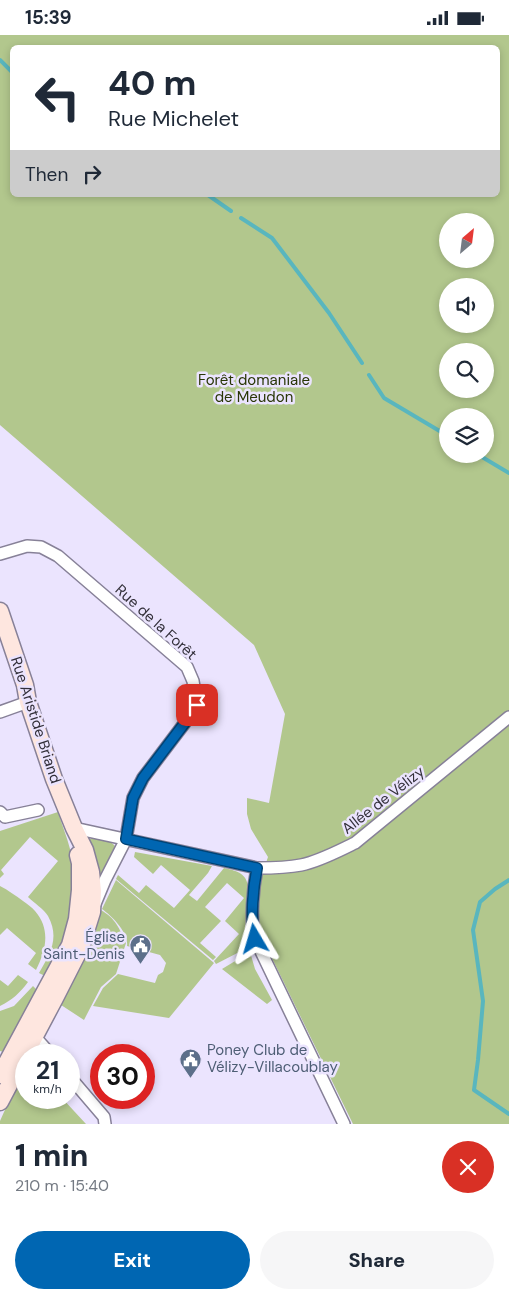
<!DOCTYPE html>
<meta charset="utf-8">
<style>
:root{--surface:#fff;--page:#f6f6f7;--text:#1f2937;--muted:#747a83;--accent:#0066b2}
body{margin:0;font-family:"DM Sans",sans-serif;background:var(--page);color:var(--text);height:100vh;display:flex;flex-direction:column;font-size:19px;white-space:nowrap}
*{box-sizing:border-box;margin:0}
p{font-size:16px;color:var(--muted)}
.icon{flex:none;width:28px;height:28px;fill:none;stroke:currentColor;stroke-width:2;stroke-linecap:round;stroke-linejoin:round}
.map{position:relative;height:1089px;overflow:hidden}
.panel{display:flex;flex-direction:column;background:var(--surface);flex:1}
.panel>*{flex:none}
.banner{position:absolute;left:10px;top:10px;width:490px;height:152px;border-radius:8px;box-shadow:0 2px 8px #0003;background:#fff;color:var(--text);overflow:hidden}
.needle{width:32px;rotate:28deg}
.fabs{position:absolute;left:439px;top:178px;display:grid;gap:10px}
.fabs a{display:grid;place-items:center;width:55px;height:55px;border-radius:50%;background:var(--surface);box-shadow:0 2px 8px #0003;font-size:25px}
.speed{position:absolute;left:15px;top:1009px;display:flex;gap:10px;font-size:25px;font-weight:700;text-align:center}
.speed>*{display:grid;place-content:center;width:65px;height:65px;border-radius:50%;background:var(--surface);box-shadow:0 2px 8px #0003;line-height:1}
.speed small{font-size:12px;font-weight:400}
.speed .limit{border:8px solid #d22;background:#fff;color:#111}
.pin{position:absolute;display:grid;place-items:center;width:42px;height:42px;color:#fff;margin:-21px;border-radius:10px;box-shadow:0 2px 8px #0006}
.me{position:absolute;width:55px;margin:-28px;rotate:353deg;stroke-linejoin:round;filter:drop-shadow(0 0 4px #0008)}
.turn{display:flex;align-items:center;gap:18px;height:105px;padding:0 15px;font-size:22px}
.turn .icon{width:65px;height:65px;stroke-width:2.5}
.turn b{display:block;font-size:35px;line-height:42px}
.then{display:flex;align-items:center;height:48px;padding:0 15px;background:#0003;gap:10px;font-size:19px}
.round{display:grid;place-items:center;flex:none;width:52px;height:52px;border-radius:26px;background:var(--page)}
.overview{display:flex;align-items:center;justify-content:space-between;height:85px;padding:0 15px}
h1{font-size:30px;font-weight:800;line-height:38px}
.primary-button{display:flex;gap:10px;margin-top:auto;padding:10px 15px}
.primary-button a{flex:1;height:58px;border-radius:30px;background:var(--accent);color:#fff;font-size:20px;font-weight:800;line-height:58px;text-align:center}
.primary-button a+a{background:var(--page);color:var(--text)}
.status{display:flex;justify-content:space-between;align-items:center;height:35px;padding:0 25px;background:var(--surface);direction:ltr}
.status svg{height:14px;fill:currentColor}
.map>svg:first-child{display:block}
.green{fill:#b2c78d;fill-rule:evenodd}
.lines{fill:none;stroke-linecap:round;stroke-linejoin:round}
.stream{stroke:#59b6be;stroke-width:4}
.street-casing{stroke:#878198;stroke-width:14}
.secondary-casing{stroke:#878198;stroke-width:19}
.street{stroke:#fff;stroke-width:11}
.secondary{stroke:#fee6df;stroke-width:16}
.route-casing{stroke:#004274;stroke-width:12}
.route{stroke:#0066b2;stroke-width:9}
.labels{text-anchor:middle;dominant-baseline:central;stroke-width:5;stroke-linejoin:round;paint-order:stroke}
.park-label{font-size:15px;fill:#293606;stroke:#ebe4fe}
.street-label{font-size:15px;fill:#322f39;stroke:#ebe4fe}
.service-label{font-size:15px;fill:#4e5e75;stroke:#ebe4fe;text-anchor:end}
</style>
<div class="status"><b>15:39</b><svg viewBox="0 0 49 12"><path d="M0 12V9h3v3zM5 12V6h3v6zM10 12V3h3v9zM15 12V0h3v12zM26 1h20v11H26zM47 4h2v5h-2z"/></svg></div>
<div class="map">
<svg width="509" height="1089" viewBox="0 0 509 1089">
<rect width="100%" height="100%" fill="#ebe4fe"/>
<path class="green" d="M 0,0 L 509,0 L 509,1089 L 353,1089 L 265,909 C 263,900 260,891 259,882 C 257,861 261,841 268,822 L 251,794 L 247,779 L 247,763 L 269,768 L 285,679 L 254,610 L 0,390 ZM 12,12 L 498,12 L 498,160 L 12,160 ZM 448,186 L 485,186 L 485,224 L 448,224 ZM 448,251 L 485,251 L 485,289 L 448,289 ZM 448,316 L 485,316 L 485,354 L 448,354 ZM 448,381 L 485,381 L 485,419 L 448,419 Z
M 58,777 C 62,790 67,802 70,814 C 76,840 74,871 66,895 C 61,911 53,926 45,941 L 39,938 C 50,919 60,903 48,881 C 44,874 34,868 28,862 L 58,826 L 30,802 L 1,835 L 4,839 L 0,843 L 0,796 Z
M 88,804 C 96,803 110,804 115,811 L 99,843 Z
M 135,817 L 212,831 L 208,838 L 189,860 L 197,866 L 224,833 C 236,836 245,837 248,850 L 245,896 L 249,912 L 216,929 L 214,926 L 239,899 L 225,886 L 244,863 L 227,848 L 205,872 L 221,886 L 200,908 L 216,922 L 213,925 L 116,844 L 118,840 L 139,858 L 146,850 L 174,873 L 190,855 L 161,830 L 153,839 L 134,822 Z
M 116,845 L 214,928 L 169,983 L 93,971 L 103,953 L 118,939 L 155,948 L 158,940 L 163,937 L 166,928 L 160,920 L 127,911 C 129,898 112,881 102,874 Z
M 0,851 C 8,855 16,861 23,866 C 27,869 32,872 35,876 C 51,894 46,916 36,935 L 28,929 L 36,918 L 7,893 L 0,900 Z
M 101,875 C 116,884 119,893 126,908 L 116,939 L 101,952 L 84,985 L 58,968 Z
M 250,917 L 255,934 L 272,965 L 267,969 L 222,934 Z
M 18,940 L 28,947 C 20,958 12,965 0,971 L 0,945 L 8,951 Z
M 33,951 L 36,954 L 36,959 L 3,1017 L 0,1016 L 0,976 L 14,971 Z
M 26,1034 L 26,1062 L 62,1063 L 86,1089 L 0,1089 L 0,1086 L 8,1068 Z"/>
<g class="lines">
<path class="stream" d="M 0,25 L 12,37
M 208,160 L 231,176
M 241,183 L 272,203 L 329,278 L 362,328
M 369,340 L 384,363 L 448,401
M 477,419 L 509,438
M 509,845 L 495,854 L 480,867 L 473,895 L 483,966 L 478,1025 L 474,1055 L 509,1079"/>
<defs>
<path id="street" d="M 0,519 L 27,511 L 41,512 L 58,521 L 187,632 L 193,646 L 197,670 L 187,685 L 143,743 L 133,763 L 126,804 L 105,845 L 95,869
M 0,677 L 28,667
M 0,777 L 5,782 L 38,775
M 74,793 L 257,833 C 272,833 286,833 301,830 C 320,826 338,816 355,808 L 509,682
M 257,833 C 253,853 250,884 255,904 L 344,1089
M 29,999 L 35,1002 L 51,1020
M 69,1041 L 104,1082 L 105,1089"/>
<path id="secondary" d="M 0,576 L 25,650 L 28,667 L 54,744 L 74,793 L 85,815 L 91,837 L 93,856 L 92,877 L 81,912 L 54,965 L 0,1067
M 0,1040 L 70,910 L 77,884 L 80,855 L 80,828 L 78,820"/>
</defs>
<use href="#street" class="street-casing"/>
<use href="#secondary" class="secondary-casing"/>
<use href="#street" class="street"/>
<use href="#secondary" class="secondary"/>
</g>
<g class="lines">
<defs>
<path id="route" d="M 197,670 L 187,685 L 143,743 L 133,763 L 126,804 L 257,833 C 253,853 250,884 255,904"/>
</defs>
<use href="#route" class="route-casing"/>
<use href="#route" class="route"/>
</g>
<defs>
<symbol id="civic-pin" viewBox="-11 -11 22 30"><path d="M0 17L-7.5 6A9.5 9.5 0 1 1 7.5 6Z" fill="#5c6f8a" stroke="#ebe4fe"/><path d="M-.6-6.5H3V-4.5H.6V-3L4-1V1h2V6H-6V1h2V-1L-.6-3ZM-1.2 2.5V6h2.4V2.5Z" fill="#fff"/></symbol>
</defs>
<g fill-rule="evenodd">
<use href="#civic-pin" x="128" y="898" width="25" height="34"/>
<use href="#civic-pin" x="178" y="1012" width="25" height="34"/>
</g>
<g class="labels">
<g class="park-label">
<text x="254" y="345">Forêt domaniale<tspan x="254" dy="17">de Meudon</tspan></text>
</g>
<g class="street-label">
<text transform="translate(156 587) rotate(42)">Rue de la Forêt</text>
<text transform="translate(36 685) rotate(72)">Rue Aristide Briand</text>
<text transform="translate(383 765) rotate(-38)">Allée de Vélizy</text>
</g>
<g class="service-label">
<text x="125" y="902">Église<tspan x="125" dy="17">Saint-Denis</tspan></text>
<text x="207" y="1015" text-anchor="start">Poney Club de<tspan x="207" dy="17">Vélizy-Villacoublay</tspan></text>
</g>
</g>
</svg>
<div class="fabs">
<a><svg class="needle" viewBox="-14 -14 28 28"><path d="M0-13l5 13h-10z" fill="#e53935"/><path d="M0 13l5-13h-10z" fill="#747a83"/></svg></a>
<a><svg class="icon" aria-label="sound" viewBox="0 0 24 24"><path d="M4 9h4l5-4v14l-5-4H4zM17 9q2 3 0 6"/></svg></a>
<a><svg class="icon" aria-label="search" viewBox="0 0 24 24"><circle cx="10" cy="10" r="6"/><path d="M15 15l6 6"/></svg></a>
<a><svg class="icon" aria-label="layers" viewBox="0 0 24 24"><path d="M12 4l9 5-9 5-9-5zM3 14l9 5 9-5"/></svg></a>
</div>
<div class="speed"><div>21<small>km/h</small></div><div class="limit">30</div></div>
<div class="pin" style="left:197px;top:670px;background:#d93025"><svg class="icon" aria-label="arrive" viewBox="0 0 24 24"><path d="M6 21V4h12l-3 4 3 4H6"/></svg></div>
<svg class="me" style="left:255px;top:904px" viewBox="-20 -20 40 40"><path d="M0-17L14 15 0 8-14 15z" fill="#0066b2" stroke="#fff" stroke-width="4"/></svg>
<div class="banner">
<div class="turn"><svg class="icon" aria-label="left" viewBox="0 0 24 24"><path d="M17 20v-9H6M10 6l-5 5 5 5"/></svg><div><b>40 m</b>Rue Michelet</div></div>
<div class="then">Then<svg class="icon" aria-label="right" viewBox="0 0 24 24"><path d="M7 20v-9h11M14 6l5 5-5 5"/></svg></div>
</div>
</div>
<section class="panel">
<div class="overview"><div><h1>1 min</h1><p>210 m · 15:40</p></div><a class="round" style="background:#d93025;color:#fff"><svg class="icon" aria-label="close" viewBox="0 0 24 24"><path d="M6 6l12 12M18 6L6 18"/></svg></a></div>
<div class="primary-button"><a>Exit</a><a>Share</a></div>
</section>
